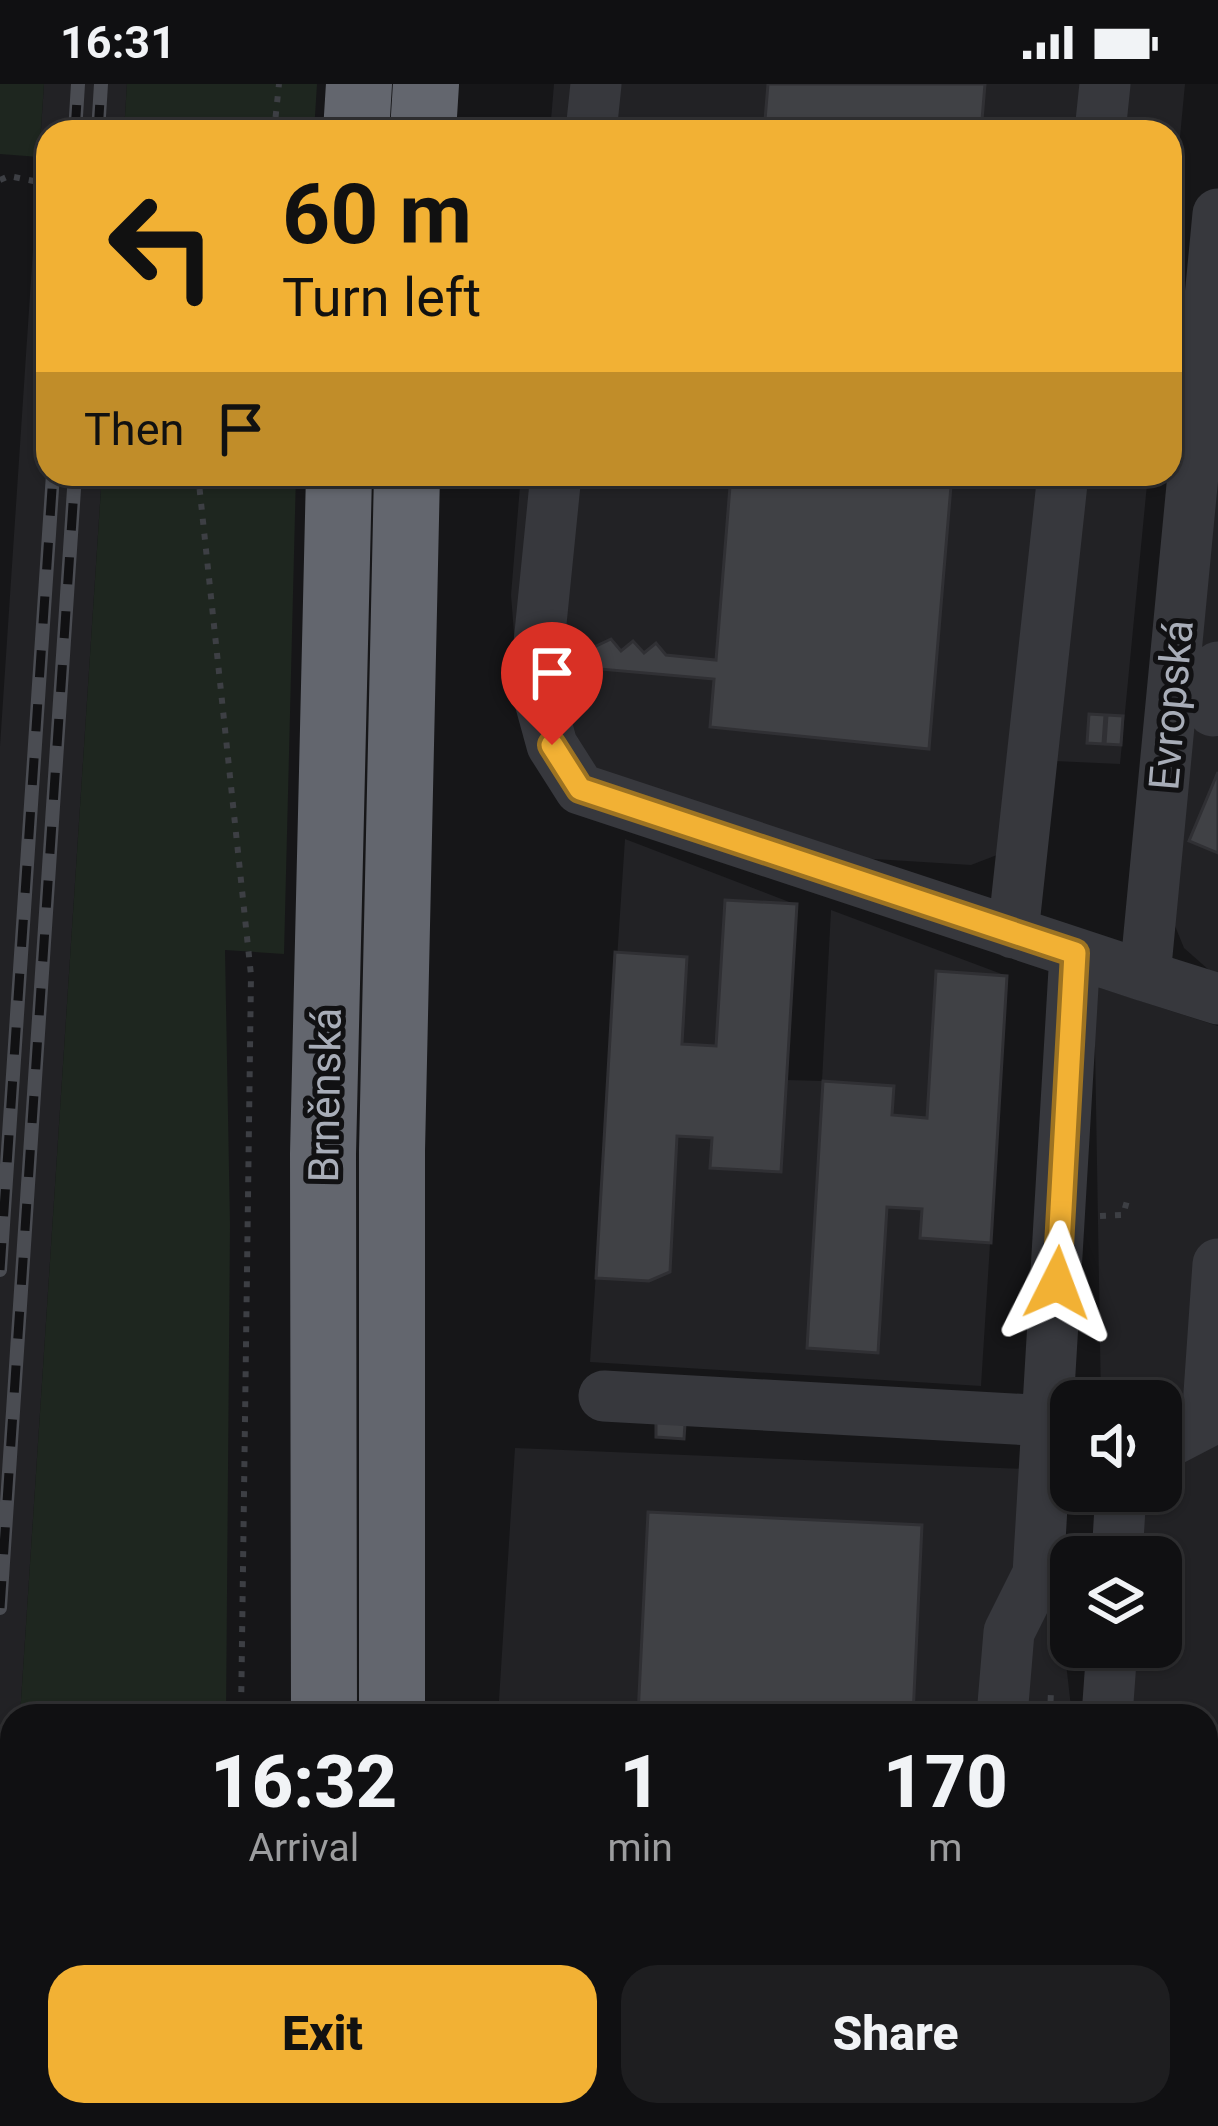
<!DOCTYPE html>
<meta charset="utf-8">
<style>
:root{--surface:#101012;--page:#1e1e20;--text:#f1f3f6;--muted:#9c9d9f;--line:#303032;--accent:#f2b134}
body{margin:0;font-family:Roboto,sans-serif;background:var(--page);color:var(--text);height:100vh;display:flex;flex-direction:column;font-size:45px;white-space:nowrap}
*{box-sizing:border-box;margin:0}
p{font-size:39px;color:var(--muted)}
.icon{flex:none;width:66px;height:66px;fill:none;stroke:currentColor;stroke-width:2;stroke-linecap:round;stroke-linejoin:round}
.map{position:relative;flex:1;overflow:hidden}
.drawer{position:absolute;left:0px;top:1620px;width:1218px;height:423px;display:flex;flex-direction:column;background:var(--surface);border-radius:36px 36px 0 0;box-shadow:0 3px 9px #0004,0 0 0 3px var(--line)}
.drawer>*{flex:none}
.hud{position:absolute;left:36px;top:36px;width:1146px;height:366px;border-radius:36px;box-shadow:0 3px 9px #0004,0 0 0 3px var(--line);background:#f2b134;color:#111;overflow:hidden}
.tools{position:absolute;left:1050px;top:1296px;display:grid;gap:24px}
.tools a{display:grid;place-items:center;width:132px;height:132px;border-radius:24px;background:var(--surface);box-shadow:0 3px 9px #0004,0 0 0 3px var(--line);font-size:60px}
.pin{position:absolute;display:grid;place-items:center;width:102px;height:102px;color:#fff;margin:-123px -51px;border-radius:50% 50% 50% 0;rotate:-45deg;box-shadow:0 0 12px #0007}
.pin .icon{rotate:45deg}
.me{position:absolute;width:132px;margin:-66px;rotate:3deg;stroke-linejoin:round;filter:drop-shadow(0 0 9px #0008)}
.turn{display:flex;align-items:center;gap:42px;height:252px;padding:0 48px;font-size:54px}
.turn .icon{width:156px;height:156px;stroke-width:2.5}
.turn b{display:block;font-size:84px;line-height:102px}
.then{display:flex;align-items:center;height:114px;padding:0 48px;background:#0003;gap:24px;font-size:45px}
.eta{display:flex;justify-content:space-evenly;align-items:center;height:204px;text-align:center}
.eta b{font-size:72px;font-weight:800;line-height:84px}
.primary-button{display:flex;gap:24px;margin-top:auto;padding:24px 48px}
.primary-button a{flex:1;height:138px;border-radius:36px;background:var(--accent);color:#111;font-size:48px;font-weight:800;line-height:138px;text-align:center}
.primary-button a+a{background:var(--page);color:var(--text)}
.status{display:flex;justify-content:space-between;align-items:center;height:84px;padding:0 60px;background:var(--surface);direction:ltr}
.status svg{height:33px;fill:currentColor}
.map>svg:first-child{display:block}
.built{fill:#222225}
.green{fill:#1e261f}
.building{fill:#404145;stroke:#303034;stroke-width:3}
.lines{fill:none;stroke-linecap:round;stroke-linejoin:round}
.path{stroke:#3d3f44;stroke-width:6;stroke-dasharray:6 9;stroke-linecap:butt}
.minor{stroke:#37383d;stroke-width:51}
.highway{stroke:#63666e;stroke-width:66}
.rail-casing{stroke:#4a4c52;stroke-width:14}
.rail{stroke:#111113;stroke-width:9;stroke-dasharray:27;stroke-linecap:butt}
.route-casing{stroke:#9d7322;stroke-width:30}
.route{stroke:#f2b134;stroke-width:21}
.labels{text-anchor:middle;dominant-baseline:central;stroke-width:10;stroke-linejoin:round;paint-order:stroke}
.street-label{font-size:42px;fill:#a8adb8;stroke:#111113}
</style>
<div class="status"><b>16:31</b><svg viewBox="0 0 49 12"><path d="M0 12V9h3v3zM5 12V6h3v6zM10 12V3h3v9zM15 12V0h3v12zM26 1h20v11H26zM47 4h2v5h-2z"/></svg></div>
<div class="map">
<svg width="1218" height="2042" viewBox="0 0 1218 2042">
<rect width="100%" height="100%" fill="#161618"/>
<path class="built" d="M 44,0 L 127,0 L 124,48 L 48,48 L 48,390 L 102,390 L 20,1632 L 12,1632 L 12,1752 L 0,1934 L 0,662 Z
M 554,0 L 1185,0 L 1170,159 L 1170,48 L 550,48 Z
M 1218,333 L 1218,894 L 1184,864 L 1173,837 Z
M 521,390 L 1148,390 L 1120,680 L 1032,676 L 997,771 L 971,781 L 826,772 L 580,679 L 520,627 L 511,511 Z
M 625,755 L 797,821 L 787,996 L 822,997 L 831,826 L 1007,892 L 981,1302 L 590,1278 Z
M 1094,902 L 1218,942 L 1218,1977 L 1206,1977 L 1206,1632 L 1086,1632 L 1090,1563 L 1161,1563 L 1161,1473 L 1094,1473 L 1097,1407 L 1161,1407 L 1161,1317 L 1101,1317 Z
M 515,1364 L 1027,1385 L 1056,1490 L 1072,1632 L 498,1632 Z
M 476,2031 L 1046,2031 L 1110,2034 L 1109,2042 L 476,2042 Z"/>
<path class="green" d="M 0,0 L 44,0 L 39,73 L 0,70 Z
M 127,0 L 317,0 L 314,48 L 124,48 Z
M 102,390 L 296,390 L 284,870 L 225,866 L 230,1141 L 226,1632 L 20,1632 Z
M 12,1752 L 12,2031 L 222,2031 L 222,2042 L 0,2042 L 0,1934 Z"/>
<path class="building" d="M 768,0 L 985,0 L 981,48 L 764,48 Z
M 731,390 L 952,390 L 929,665 L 710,643 L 714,595 L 588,584 L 590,565 L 611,555 L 621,567 L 633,557 L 644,569 L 656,559 L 666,571 L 716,576 Z
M 1089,630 L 1105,631 L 1103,660 L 1087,659 Z
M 1107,631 L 1123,632 L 1121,661 L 1105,660 Z
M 1218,688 L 1218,769 L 1189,757 Z
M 725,816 L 797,820 L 781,1088 L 710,1084 L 712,1054 L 677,1052 L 670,1188 L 649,1197 L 596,1194 L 615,868 L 687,873 L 682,960 L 716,962 Z
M 936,887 L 1007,892 L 991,1159 L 920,1154 L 922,1125 L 887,1123 L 878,1269 L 807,1264 L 823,997 L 894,1002 L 892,1031 L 927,1034 Z
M 656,1338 L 685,1340 L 684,1355 L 656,1353 Z
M 648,1428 L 922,1441 L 913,1632 L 638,1632 Z"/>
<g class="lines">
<path class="path" d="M 274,48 L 279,0
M 0,96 L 9,92 L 48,100
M 198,390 L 251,891 L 241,1632
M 1100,1132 L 1123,1131 L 1129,1110
M 1050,1632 L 1051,1606
M 236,2031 L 236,2042"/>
<path class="minor" d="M 591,48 L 596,0
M 1100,48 L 1105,0
M 1218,130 L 1145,892 L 1218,915
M 556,390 L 535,599 L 552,661 L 580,705 L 1145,892
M 1213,627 L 1218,583
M 1013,849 L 1063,390
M 604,1312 L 1050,1337
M 1161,1362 L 1207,1338 L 1218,1180
M 1117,1473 L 1121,1407
M 1002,1632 L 1009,1548 L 1038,1490 L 1075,869
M 1107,1632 L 1112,1563
M 1206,1993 L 1218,1994"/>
<path class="highway" d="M 356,48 L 359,0
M 423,48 L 426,0
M 324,1632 L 323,1070 L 339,390
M 392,1632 L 392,1067 L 407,390
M 328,2031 L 328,2042
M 395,2031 L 395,2042"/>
<defs>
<path id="rail" d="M 75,48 L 78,0
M 98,48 L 101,0
M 0,1186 L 53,390
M 0,1524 L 75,390"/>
</defs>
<use href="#rail" class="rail-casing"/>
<use href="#rail" class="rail"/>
</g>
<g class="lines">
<defs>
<path id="route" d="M 552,661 L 580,705 L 1075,869 L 1057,1199"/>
</defs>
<use href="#route" class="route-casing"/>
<use href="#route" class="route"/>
</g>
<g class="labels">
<g class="street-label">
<text transform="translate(1171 621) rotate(-85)">Evropská</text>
<text transform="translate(325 1011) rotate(-89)">Brněnská</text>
</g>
</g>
</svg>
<div class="tools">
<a><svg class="icon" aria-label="sound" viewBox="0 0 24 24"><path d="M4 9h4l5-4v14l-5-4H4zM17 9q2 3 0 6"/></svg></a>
<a><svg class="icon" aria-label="layers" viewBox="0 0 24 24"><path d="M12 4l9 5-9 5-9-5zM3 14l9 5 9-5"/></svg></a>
</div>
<div class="pin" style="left:552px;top:661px;background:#d93025"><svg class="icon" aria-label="arrive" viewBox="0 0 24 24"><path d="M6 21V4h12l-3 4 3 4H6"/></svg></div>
<svg class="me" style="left:1057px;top:1199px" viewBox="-20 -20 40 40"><path d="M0-17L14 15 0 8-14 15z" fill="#f2b134" stroke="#fff" stroke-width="4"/></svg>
<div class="hud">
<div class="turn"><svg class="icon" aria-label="left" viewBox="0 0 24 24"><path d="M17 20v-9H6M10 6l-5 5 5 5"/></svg><div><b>60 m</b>Turn left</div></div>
<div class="then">Then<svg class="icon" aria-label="arrive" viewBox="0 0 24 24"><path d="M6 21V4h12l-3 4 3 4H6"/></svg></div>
</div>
<section class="drawer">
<div class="eta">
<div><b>16:32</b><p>Arrival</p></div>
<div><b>1</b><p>min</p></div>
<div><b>170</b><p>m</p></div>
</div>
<div class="primary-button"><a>Exit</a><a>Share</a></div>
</section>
</div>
